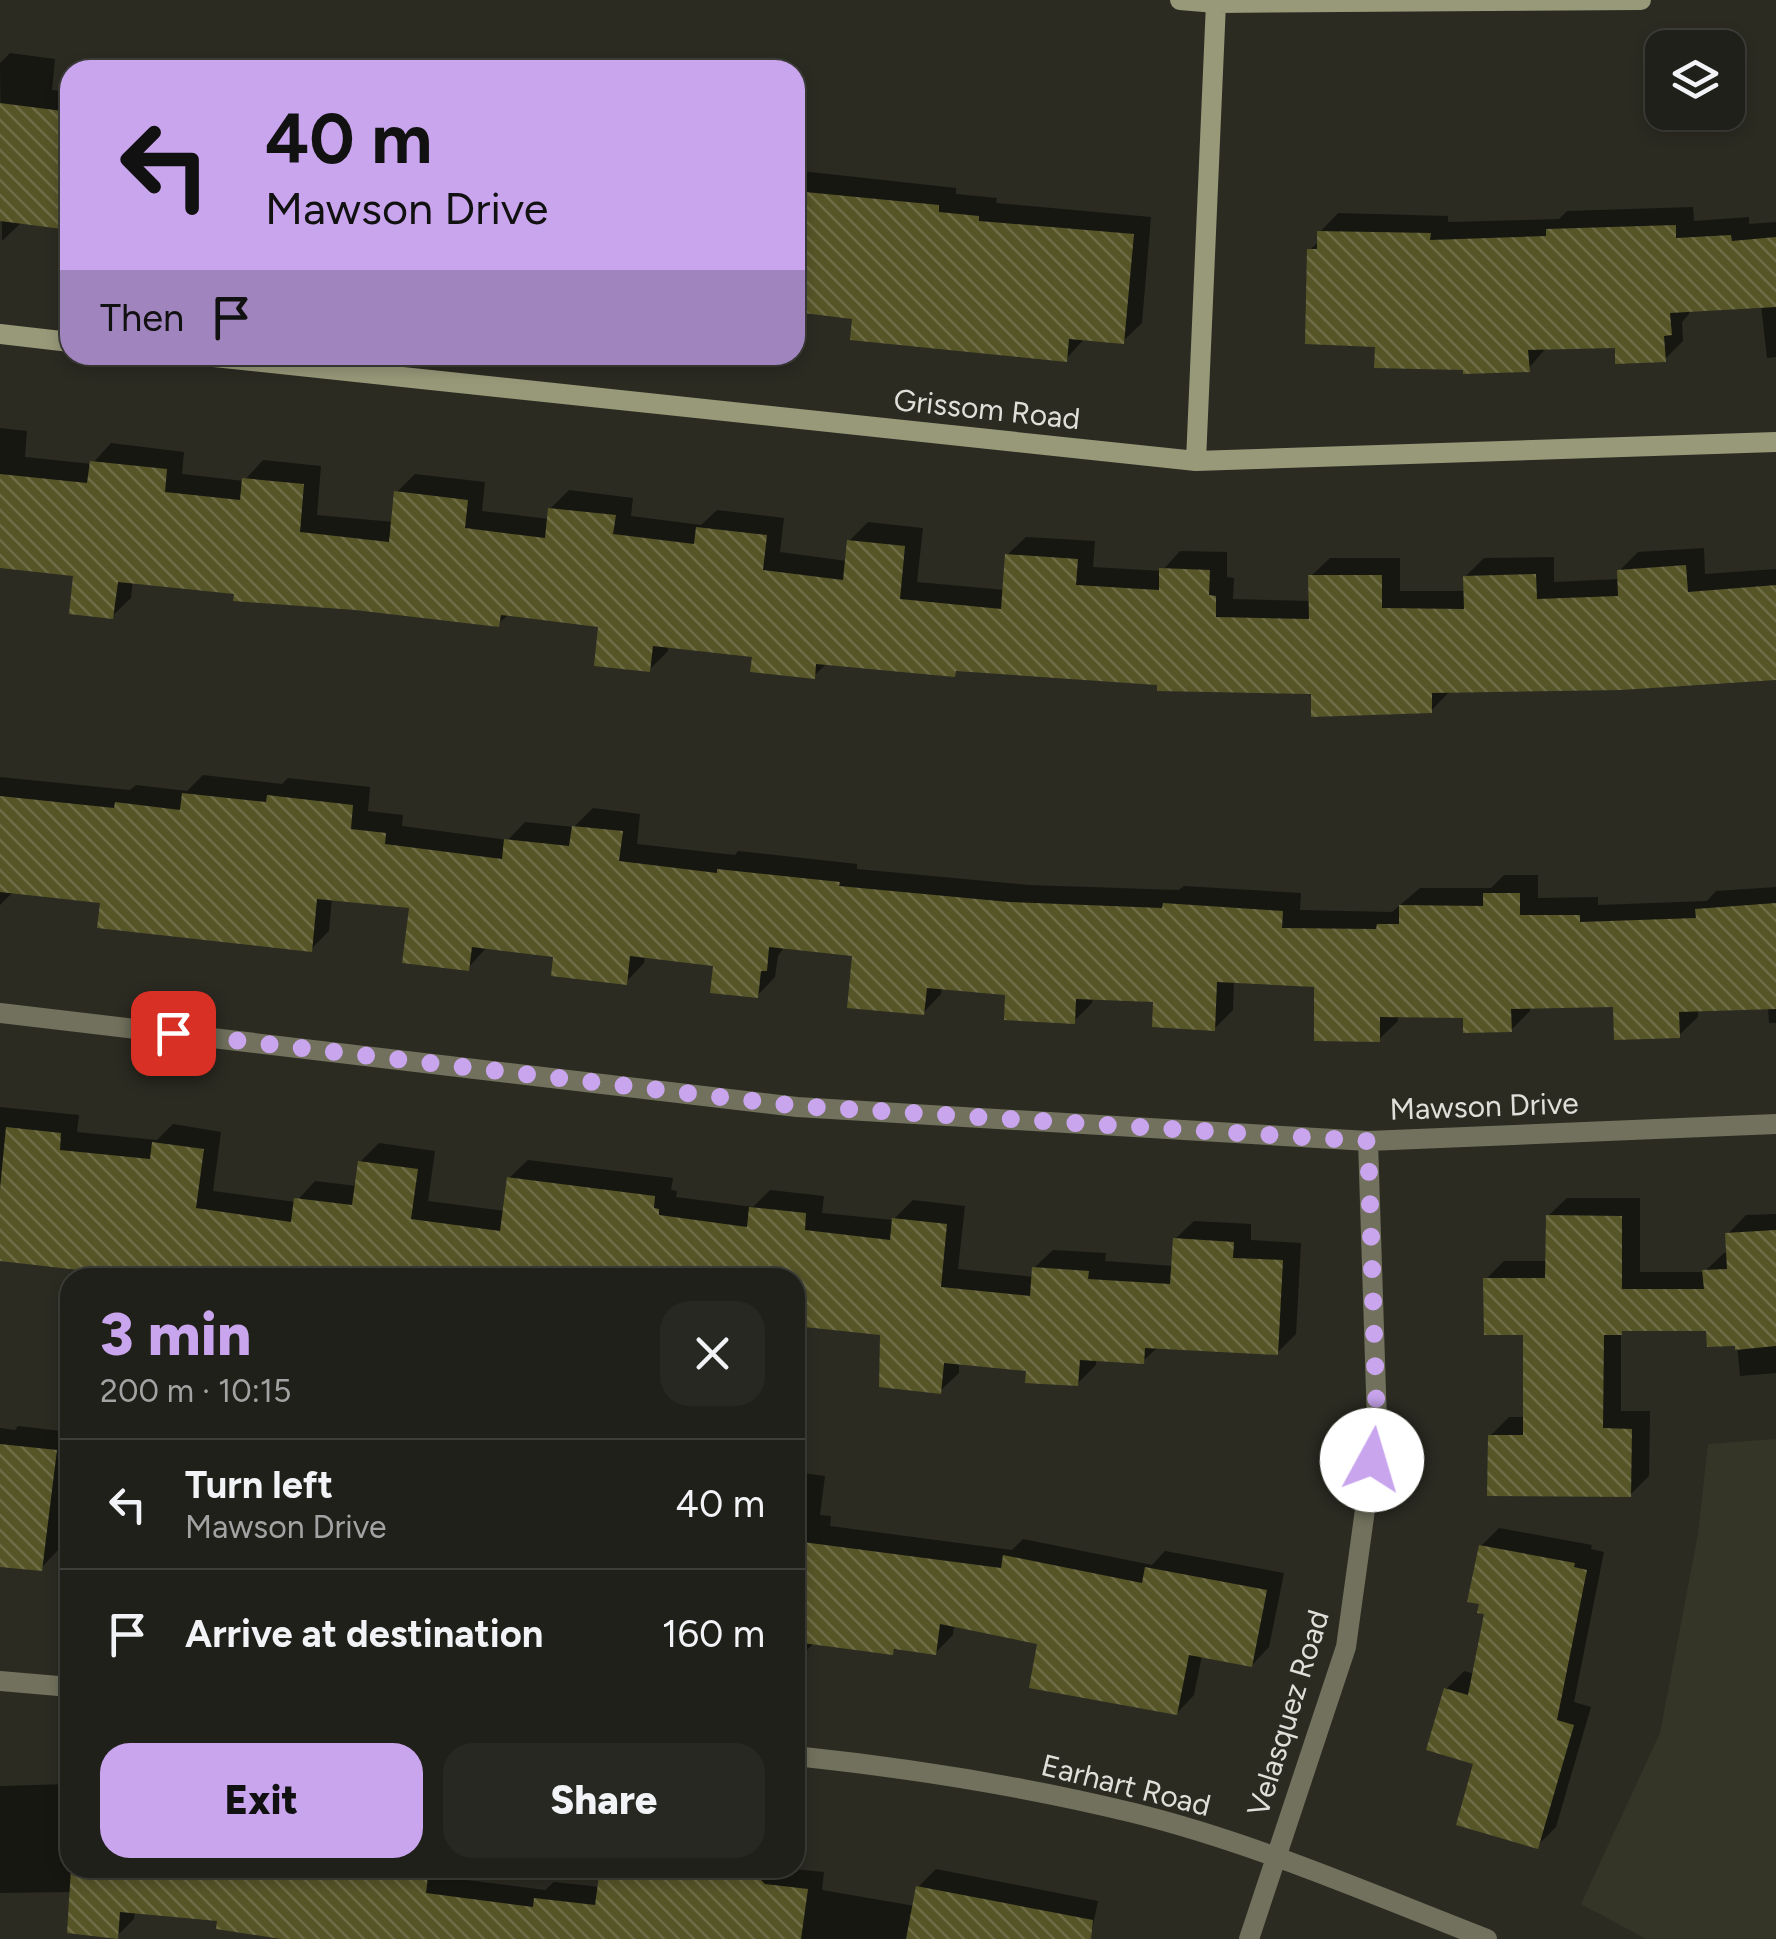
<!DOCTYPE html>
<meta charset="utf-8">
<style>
:root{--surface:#20201a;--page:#282823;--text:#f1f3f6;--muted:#a2a3a2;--line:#3d3e39;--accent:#c9a5ee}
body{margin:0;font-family:Figtree,sans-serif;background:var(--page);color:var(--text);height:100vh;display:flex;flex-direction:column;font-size:38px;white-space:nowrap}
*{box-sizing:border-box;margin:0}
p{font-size:32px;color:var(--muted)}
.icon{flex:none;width:55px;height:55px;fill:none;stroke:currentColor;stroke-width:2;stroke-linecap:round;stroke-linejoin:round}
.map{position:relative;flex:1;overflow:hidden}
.panel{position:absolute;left:60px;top:1268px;width:745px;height:610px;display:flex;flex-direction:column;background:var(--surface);border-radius:30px;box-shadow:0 5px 15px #0003,0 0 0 2px var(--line)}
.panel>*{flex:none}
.top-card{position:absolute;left:60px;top:60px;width:745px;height:305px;border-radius:30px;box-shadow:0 5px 15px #0003,0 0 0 2px var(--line);background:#c9a5ee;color:#111;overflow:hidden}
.fabs{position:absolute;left:1645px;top:30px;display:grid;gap:20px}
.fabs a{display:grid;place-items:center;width:100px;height:100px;border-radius:20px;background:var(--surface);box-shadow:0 5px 15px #0003,0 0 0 2px var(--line);font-size:50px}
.pin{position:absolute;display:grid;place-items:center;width:85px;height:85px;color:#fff;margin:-42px;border-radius:20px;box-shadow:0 5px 15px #0006}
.me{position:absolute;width:110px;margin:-55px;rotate:6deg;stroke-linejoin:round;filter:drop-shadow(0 0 8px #0008)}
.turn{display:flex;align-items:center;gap:35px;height:210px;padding:0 40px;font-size:45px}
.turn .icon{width:130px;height:130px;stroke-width:2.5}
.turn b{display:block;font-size:70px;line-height:85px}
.then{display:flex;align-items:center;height:95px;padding:0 40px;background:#0003;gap:20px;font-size:38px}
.round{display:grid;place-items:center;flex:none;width:105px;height:105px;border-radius:30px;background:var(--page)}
.headline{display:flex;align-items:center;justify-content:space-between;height:170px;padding:0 40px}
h1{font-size:60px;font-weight:800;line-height:75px;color:var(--accent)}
.action{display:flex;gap:20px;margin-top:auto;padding:20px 40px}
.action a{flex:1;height:115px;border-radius:30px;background:var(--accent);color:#111;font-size:40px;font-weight:800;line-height:115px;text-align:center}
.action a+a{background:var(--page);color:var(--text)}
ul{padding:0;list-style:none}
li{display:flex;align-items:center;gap:30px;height:130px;padding:0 40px;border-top:2px solid var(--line)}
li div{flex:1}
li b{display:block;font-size:38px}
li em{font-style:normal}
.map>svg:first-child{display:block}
.built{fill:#353527}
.shadow{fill:#0007}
.building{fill:url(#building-back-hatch)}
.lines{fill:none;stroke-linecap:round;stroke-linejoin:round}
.street{stroke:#71715d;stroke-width:20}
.secondary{stroke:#989979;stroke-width:20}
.route{stroke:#c9a5ee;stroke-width:18;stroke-dasharray:0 32.4}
.labels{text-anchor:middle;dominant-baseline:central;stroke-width:8;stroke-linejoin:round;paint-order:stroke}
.street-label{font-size:30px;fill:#e0e0da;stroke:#2b2b22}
</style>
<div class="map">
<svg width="1776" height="1939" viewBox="0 0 1776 1939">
<defs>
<pattern id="building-back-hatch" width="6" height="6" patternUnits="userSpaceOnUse" patternTransform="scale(2.5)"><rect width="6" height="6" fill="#565528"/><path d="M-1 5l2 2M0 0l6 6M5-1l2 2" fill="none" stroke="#6e6d47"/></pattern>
</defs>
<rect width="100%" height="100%" fill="#2b2b22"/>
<path class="built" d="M 1776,1439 L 1776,1939 L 1646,1939 L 1581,1904 L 1660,1733 L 1698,1534 L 1708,1444 Z"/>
<path class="shadow" d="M 10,53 L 55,59 L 52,90 L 70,92 L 70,227 L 21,223 L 2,241 L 0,63 Z
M 801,171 L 956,188 L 956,194 L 997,198 L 996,203 L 1151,217 L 1142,323 L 1123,341 L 1085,338 L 1066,359 L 855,317 L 795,310 L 795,177 Z
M 1693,207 L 1694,221 L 1749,217 L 1749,224 L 1776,222 L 1776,357 L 1767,358 L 1761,305 L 1689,309 L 1689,314 L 1682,322 L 1683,341 L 1665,359 L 1617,345 L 1547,347 L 1528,369 L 1466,368 L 1378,344 L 1310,250 L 1320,240 L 1320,232 L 1338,213 L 1448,216 L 1448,222 L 1559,219 L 1567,211 Z
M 0,428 L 27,431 L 25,457 L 92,464 L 111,443 L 184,452 L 182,474 L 244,481 L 263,460 L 321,466 L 317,515 L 393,522 L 397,492 L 415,474 L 485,482 L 482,511 L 549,519 L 550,509 L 569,490 L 633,498 L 631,516 L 701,525 L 717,510 L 784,518 L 780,552 L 847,561 L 849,541 L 868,522 L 923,528 L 917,582 L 1005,590 L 1007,555 L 1026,537 L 1095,541 L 1093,567 L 1162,571 L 1180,551 L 1227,552 L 1227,577 L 1234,578 L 1233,599 L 1311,601 L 1311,576 L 1330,558 L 1400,558 L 1400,591 L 1466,591 L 1465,577 L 1484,558 L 1554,557 L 1554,582 L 1620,579 L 1619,571 L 1638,552 L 1704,548 L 1705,574 L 1776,569 L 1776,677 L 1449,692 L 1431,711 L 1313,692 L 960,669 L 954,674 L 827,663 L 814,676 L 754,654 L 668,645 L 668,651 L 649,670 L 601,625 L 509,614 L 498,624 L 133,581 L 131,598 L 112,616 L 76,573 L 0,565 Z
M 203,775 L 282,784 L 288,778 L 370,787 L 368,811 L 403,815 L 402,826 L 508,840 L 525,822 L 574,827 L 593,808 L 640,814 L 637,844 L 735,855 L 738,851 L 857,864 L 857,869 L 1029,885 L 1179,890 L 1184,886 L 1301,893 L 1300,910 L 1392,912 L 1420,888 L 1491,888 L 1504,875 L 1538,875 L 1538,898 L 1598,897 L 1598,905 L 1707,901 L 1716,891 L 1776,887 L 1776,1023 L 1769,1023 L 1768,1006 L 1698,1009 L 1698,1017 L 1679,1035 L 1615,1005 L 1530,1006 L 1530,1011 L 1511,1030 L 1465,1015 L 1398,1015 L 1398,1021 L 1379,1039 L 1317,985 L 1234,980 L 1233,1010 L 1214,1029 L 1156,999 L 1093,997 L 1092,1003 L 1074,1021 L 1008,992 L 942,987 L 941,994 L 923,1013 L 855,954 L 785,946 L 778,956 L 775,977 L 757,996 L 715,964 L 645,955 L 644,963 L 626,982 L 556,954 L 487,947 L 468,968 L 412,906 L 332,898 L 329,931 L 311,949 L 103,901 L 14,891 L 0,905 L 0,777 L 130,790 L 136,785 L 187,791 Z
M 0,1107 L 79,1115 L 77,1132 L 157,1140 L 173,1124 L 221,1132 L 213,1191 L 296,1202 L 315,1181 L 357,1186 L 360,1162 L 379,1143 L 435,1151 L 428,1201 L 505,1211 L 509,1178 L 528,1160 L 673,1178 L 671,1190 L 677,1191 L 676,1197 L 753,1207 L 770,1190 L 824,1196 L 822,1213 L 893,1220 L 913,1200 L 965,1206 L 958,1269 L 1034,1277 L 1034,1268 L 1053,1250 L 1106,1253 L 1105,1261 L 1174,1266 L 1175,1239 L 1194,1221 L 1251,1224 L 1251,1240 L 1301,1243 L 1296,1334 L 1277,1353 L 1158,1347 L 1143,1361 L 1096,1359 L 1096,1365 L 1077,1384 L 1029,1369 L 959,1362 L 959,1373 L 940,1391 L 883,1333 L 795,1323 L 795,1278 L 0,1259 Z
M 1567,1198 L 1640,1198 L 1640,1272 L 1704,1272 L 1724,1253 L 1729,1252 L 1728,1234 L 1746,1215 L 1776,1214 L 1776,1373 L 1740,1376 L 1737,1343 L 1708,1328 L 1625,1328 L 1621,1332 L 1621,1411 L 1650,1411 L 1649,1476 L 1630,1495 L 1490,1436 L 1509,1417 L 1526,1417 L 1526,1333 L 1486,1279 L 1504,1261 L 1548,1261 L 1548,1216 Z
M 18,1426 L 70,1432 L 70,1517 L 65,1516 L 59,1549 L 41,1568 L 0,1564 L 0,1428 L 15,1430 Z
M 795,1472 L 825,1476 L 820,1515 L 831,1516 L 830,1526 L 1012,1550 L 1023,1539 L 1152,1565 L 1165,1551 L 1284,1573 L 1269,1647 L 1252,1665 L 1202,1655 L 1194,1695 L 1177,1713 L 1040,1642 L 954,1625 L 953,1635 L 936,1652 L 898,1647 L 892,1653 L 815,1642 L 800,1657 L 795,1657 Z
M 1499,1528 L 1592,1545 L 1591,1549 L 1604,1552 L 1574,1702 L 1591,1707 L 1556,1827 L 1537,1846 L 1476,1763 L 1446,1689 L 1464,1671 L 1475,1674 L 1487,1612 L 1481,1546 Z
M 70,1784 L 70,1868 L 443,1868 L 442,1877 L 545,1890 L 554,1882 L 600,1887 L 602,1868 L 669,1868 L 665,1904 L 708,1868 L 783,1868 L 824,1872 L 822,1890 L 915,1906 L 918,1887 L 936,1869 L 1098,1901 L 1090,1939 L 298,1939 L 220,1919 L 135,1911 L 134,1919 L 117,1936 L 71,1892 L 0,1893 L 0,1786 Z"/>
<path class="building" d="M 0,103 L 70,112 L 70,230 L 0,221 Z
M 795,191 L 939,205 L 939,212 L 979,216 L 979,221 L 1134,234 L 1124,344 L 1069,339 L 1067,362 L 850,340 L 852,319 L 795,312 Z
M 1676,225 L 1676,238 L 1731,235 L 1732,241 L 1776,237 L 1776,307 L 1670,313 L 1672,335 L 1664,336 L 1666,362 L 1615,364 L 1615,348 L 1528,350 L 1530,372 L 1463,374 L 1463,370 L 1374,368 L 1375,347 L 1305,344 L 1307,249 L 1317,249 L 1317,231 L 1431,233 L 1430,240 L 1546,236 L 1546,229 Z
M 90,461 L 167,469 L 165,492 L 240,500 L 242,478 L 304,484 L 300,532 L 389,542 L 394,491 L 468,500 L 465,528 L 545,538 L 548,508 L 616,515 L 613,534 L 694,544 L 696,527 L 767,535 L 763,570 L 843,580 L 847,540 L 905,546 L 900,599 L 1001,609 L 1005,554 L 1078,559 L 1076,585 L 1159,590 L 1159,568 L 1210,570 L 1209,595 L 1216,596 L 1216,617 L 1309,619 L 1308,575 L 1382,575 L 1382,608 L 1464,609 L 1463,576 L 1536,574 L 1537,599 L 1618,596 L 1617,570 L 1686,565 L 1688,592 L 1776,585 L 1776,680 L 1621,690 L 1432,693 L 1432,713 L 1311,717 L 1311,694 L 1157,691 L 1157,685 L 956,671 L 955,677 L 816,664 L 815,679 L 750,672 L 752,657 L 653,646 L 650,672 L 594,666 L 598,627 L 501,615 L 499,627 L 355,610 L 233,601 L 234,594 L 118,582 L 113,619 L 69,614 L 73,576 L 0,568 L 0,474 L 87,483 Z
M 182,793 L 266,802 L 267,795 L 353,805 L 351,829 L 386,833 L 385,844 L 502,859 L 504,839 L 569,846 L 572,826 L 623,831 L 619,861 L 717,873 L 717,869 L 840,882 L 839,886 L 1009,902 L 1162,908 L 1163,903 L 1283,911 L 1282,928 L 1376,929 L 1377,924 L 1399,924 L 1399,905 L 1483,906 L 1483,893 L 1520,893 L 1520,915 L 1580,915 L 1580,922 L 1696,918 L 1695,909 L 1776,903 L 1776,1009 L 1679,1012 L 1680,1038 L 1614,1040 L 1613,1007 L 1511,1009 L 1512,1032 L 1463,1033 L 1463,1018 L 1380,1017 L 1380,1042 L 1314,1041 L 1314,987 L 1217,982 L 1215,1031 L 1152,1027 L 1153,1002 L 1076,999 L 1075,1024 L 1004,1020 L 1005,995 L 927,988 L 924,1015 L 847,1008 L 852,956 L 769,947 L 767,971 L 761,971 L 758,998 L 710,993 L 713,966 L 630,956 L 627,985 L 551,976 L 553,957 L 472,947 L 469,971 L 402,963 L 409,908 L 317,899 L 312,952 L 97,928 L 100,903 L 0,892 L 0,796 L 114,808 L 115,802 L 180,810 Z
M 6,1127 L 61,1133 L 60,1150 L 150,1159 L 152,1142 L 204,1149 L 196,1208 L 291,1222 L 294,1198 L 352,1205 L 358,1161 L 418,1169 L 411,1219 L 500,1231 L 507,1177 L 655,1196 L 654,1208 L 659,1209 L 659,1215 L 747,1227 L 749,1207 L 806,1213 L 805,1230 L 890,1240 L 892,1218 L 947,1224 L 941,1287 L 1030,1296 L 1032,1267 L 1089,1271 L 1088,1279 L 1170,1284 L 1173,1238 L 1234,1242 L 1233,1258 L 1283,1260 L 1278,1355 L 1145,1348 L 1144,1364 L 1080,1360 L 1078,1386 L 1025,1383 L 1026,1371 L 944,1363 L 941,1394 L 879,1387 L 880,1335 L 795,1326 L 795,1278 L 149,1278 L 0,1261 L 0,1189 Z
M 1546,1215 L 1622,1216 L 1622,1289 L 1704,1289 L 1702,1270 L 1727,1269 L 1725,1233 L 1776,1230 L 1776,1346 L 1735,1350 L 1735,1346 L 1707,1347 L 1706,1331 L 1622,1331 L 1622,1335 L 1604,1335 L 1603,1428 L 1632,1429 L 1631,1497 L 1487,1496 L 1488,1435 L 1523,1435 L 1523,1335 L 1484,1335 L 1483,1278 L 1545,1278 Z
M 0,1444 L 57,1450 L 42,1571 L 0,1567 Z
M 795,1541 L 1001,1568 L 1003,1555 L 1142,1583 L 1145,1567 L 1267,1590 L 1252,1667 L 1189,1655 L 1177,1715 L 1029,1688 L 1037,1644 L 940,1624 L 936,1655 L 894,1649 L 893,1655 L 795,1642 Z
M 1479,1545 L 1575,1563 L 1574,1567 L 1587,1570 L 1557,1720 L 1574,1725 L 1538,1849 L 1456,1825 L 1473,1764 L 1426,1750 L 1444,1688 L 1468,1695 L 1484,1614 L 1477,1613 L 1479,1604 L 1467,1602 Z
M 71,1868 L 429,1868 L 426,1893 L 533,1907 L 534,1898 L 595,1905 L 600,1868 L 749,1868 L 765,1884 L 808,1889 L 801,1939 L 281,1939 L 216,1929 L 217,1921 L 120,1912 L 118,1939 L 67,1933 Z
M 916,1886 L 1093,1920 L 1091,1939 L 906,1939 Z"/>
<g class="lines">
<path class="street" d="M 0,1013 L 797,1107 L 1368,1141 L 1776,1124
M 0,1681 L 70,1687
M 795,1756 C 909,1768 1023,1786 1134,1813 C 1255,1843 1371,1894 1487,1939
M 1249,1939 L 1346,1647 L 1377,1423 L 1368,1141"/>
<path class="secondary" d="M 1180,0 L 1216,3 L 1641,0
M 0,334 L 70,342
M 195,355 L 1196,461 L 1776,442
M 1196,461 L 1216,3"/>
</g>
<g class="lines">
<path class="route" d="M 173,1033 L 798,1106 L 1368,1141 L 1377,1424 L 1372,1460"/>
</g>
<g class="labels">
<g class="street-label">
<text transform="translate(987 409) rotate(6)">Grissom Road</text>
<text transform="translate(1484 1106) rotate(-2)">Mawson Drive</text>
<text transform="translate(1288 1713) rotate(-73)">Velasquez Road</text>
<text transform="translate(1126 1785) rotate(14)">Earhart Road</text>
</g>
</g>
</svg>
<div class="fabs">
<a><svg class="icon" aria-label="layers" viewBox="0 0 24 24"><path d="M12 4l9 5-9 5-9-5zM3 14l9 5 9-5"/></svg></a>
</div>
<div class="pin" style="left:173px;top:1033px;background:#d93025"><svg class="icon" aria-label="arrive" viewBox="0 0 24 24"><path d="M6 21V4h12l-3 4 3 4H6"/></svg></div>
<svg class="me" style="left:1372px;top:1460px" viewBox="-20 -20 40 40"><circle r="19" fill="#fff"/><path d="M0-13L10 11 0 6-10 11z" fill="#c9a5ee"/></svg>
<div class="top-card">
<div class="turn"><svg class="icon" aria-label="left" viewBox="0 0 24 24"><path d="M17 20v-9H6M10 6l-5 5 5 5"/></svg><div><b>40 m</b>Mawson Drive</div></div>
<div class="then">Then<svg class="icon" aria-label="arrive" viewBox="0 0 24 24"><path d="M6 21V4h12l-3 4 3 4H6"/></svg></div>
</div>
<section class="panel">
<div class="headline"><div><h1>3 min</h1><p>200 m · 10:15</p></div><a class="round"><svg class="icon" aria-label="close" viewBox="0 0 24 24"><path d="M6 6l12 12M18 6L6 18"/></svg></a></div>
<ul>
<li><svg class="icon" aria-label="left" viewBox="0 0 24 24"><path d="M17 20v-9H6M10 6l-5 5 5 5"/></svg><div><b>Turn left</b><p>Mawson Drive</p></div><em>40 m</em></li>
<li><svg class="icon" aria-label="arrive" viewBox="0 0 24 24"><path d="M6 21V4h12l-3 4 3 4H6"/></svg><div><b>Arrive at destination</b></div><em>160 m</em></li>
</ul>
<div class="action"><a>Exit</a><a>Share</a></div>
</section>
</div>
